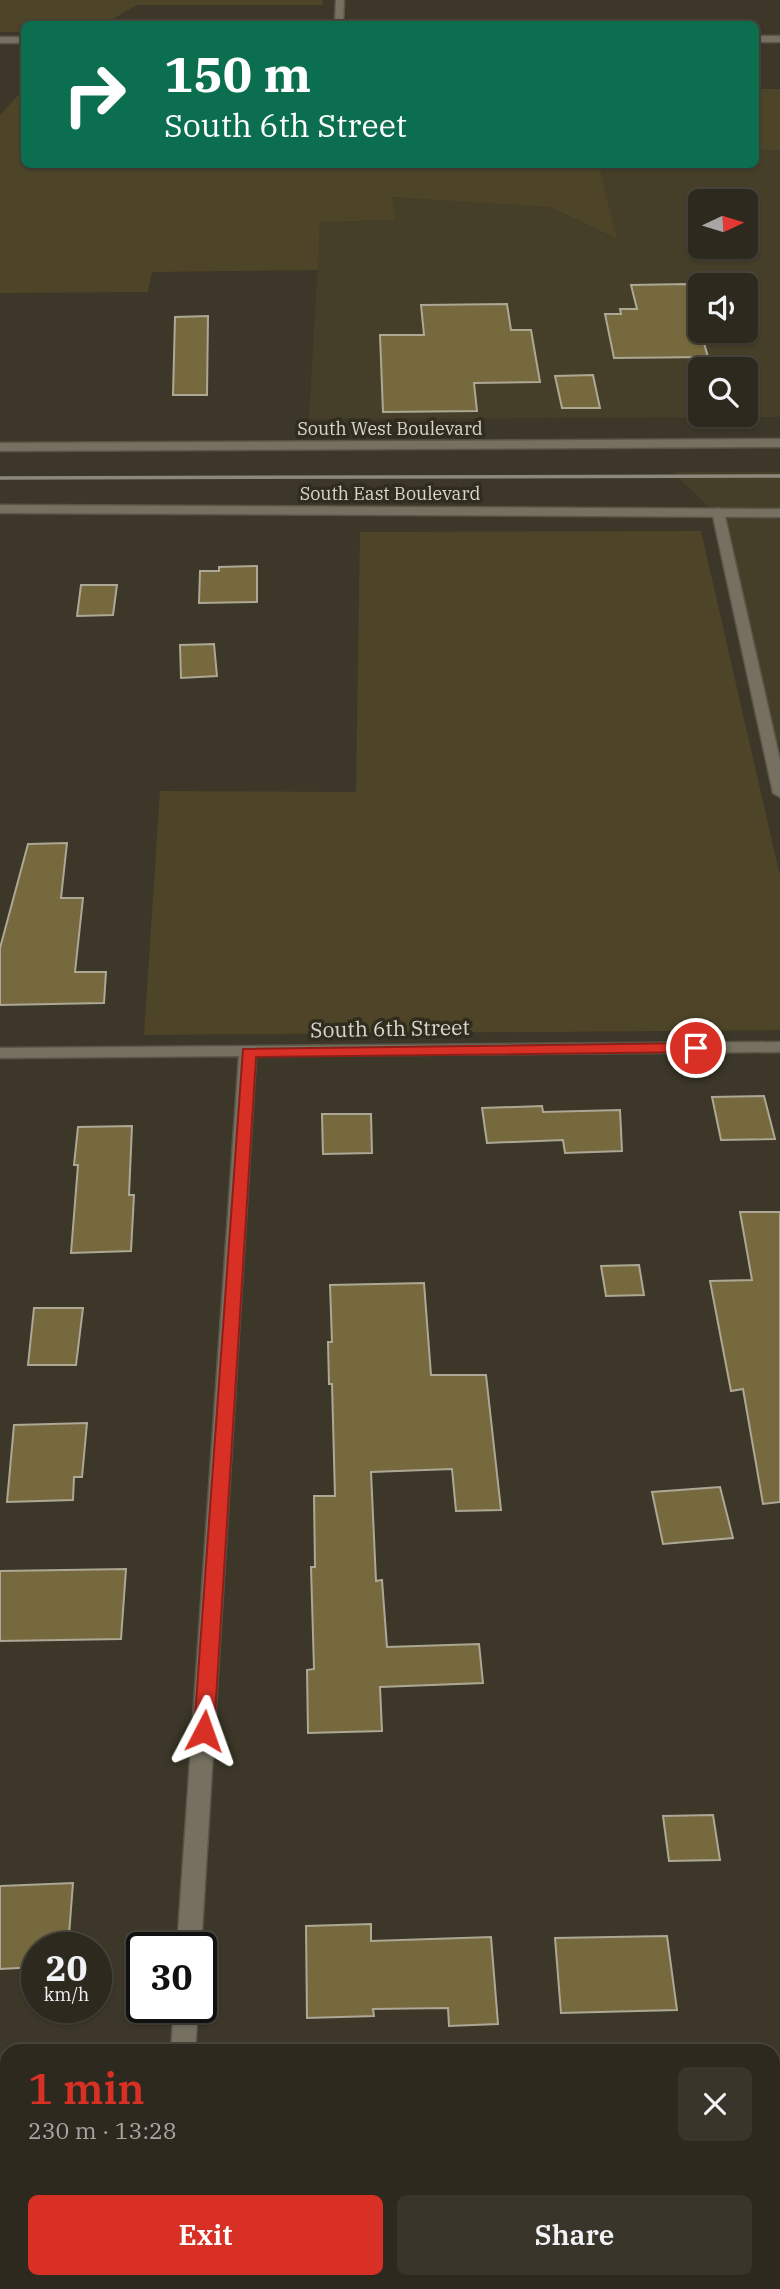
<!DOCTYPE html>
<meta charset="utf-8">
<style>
:root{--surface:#2d291e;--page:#39352b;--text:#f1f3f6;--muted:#a7a6a4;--line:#48453c;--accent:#d93025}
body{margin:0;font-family:"IBM Plex Serif",serif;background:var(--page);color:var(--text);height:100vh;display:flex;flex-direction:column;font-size:26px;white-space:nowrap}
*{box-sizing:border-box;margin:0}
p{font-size:23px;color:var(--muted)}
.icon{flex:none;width:38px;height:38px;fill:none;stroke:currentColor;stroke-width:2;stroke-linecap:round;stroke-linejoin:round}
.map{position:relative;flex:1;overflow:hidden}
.side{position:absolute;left:0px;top:2044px;width:780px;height:245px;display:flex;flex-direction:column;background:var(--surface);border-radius:21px 21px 0 0;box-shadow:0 2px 5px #0004,0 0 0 2px var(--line)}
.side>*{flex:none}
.hud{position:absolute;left:21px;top:21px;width:738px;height:147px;border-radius:10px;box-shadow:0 2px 5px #0004,0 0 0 2px var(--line);background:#0b6e4f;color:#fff;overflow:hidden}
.needle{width:46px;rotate:86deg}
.controls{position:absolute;left:688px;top:189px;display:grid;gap:14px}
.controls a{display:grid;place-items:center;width:70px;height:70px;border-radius:10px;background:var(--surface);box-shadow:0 2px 5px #0004,0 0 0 2px var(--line);font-size:35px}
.speed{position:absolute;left:21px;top:1932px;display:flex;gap:14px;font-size:35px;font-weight:700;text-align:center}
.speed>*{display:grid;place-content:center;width:91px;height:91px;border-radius:50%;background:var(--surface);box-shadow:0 2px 5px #0004,0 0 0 2px var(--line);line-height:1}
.speed small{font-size:18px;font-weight:400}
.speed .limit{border:4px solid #111;border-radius:10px;background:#fff;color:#111}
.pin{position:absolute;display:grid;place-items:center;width:60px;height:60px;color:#fff;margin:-30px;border:4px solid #fff;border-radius:50%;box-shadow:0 2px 7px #0007}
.me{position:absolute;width:77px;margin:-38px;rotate:4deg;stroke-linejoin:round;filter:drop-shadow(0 0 5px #0008)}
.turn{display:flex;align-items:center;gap:24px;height:147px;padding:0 28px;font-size:32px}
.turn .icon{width:91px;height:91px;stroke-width:2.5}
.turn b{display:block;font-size:49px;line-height:60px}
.round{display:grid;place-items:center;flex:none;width:74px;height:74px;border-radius:10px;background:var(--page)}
.summary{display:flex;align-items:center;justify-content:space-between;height:119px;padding:0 28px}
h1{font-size:42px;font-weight:600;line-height:52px;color:var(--accent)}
.button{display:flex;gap:14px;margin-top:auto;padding:14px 28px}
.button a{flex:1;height:80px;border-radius:10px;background:var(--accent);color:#fff;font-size:28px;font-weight:600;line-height:80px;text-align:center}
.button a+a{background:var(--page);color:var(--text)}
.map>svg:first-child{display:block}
.built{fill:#453e28;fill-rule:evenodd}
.green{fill:#4e4528}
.building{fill:#77693e;stroke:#ada796;stroke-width:2}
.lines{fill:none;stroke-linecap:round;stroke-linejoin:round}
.minor-casing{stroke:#595548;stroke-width:3}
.secondary-casing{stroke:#595548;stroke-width:3}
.minor{fill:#757060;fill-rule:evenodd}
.secondary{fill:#757060;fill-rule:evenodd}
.rail{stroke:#8c887c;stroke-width:3.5}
.route{fill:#d93025;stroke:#8d1f18;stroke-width:2}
.labels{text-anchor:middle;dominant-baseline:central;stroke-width:7;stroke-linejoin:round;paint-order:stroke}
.far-street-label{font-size:18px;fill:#d8d5cc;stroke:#312d1e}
.street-label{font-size:21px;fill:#d8d5cc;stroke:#312d1e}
</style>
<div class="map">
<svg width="780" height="2289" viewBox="0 0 780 2289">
<rect width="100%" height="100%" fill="#3c3728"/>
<path class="built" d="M 756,150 L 780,150 L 780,417 L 309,419 L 320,222 L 394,220 L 391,197 L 530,205 L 550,207 L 616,239 L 599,165 L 756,164 ZM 700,201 L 746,201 L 746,247 L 700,247 ZM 700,285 L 746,285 L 746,331 L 700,331 ZM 700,369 L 746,369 L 746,415 L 700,415 Z
M 672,472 L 780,472 L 780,742 L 768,742 L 720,517 Z"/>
<path class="green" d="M 0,0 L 323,0 L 323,5 L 137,5 L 104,24 L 24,24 L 24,32 L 0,32 Z
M 24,89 L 24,164 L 599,165 L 617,239 L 550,207 L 392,197 L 395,220 L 320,222 L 318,270 L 152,272 L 148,292 L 0,293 L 0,115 Z
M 756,89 L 780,89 L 780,150 L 756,150 Z
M 701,531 L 780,876 L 780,1030 L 144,1035 L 160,791 L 356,792 L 360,532 Z"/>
<path class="building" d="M 687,284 L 708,357 L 614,358 L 605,314 L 621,314 L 620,309 L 637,309 L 631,285 Z
M 507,304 L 511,330 L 531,330 L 540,382 L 474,383 L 477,411 L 383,412 L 380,335 L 424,335 L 421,305 Z
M 208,316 L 207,395 L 173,395 L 175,317 Z
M 593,375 L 600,408 L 562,408 L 555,376 Z
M 257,566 L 257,602 L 199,603 L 200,571 L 219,571 L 219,567 Z
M 81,585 L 117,585 L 113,615 L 77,616 Z
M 214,644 L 217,676 L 181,678 L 180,645 Z
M 67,843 L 61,898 L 83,898 L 75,972 L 106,972 L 104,1003 L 0,1005 L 0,948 L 28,844 Z
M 764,1096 L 775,1139 L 721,1140 L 712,1097 Z
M 542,1106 L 543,1112 L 620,1110 L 622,1151 L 565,1153 L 563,1140 L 487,1143 L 482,1108 Z
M 322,1114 L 371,1114 L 372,1153 L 323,1154 Z
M 132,1126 L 129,1195 L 134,1195 L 131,1251 L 71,1253 L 78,1165 L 74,1165 L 78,1127 Z
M 740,1212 L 780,1212 L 780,1502 L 763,1504 L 743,1389 L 731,1391 L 710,1281 L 752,1280 Z
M 639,1265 L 644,1295 L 606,1296 L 601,1266 Z
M 424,1283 L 431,1375 L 486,1375 L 501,1510 L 456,1511 L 452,1469 L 371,1472 L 376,1581 L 382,1580 L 387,1647 L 479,1644 L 483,1683 L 380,1687 L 382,1731 L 308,1733 L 307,1670 L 314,1669 L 311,1567 L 315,1567 L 314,1496 L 335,1496 L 332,1384 L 329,1384 L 328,1342 L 332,1342 L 330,1285 Z
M 34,1308 L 83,1308 L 76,1365 L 28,1365 Z
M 87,1423 L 82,1477 L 74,1477 L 73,1500 L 7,1502 L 14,1425 Z
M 720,1487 L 733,1538 L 663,1544 L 652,1492 Z
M 126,1569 L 121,1639 L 0,1641 L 0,1571 Z
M 713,1815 L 720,1860 L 669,1861 L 663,1816 Z
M 73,1883 L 68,1948 L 37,1948 L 37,1967 L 0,1969 L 0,1886 Z
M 371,1924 L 371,1941 L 491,1937 L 498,2024 L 449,2026 L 448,2008 L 373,2009 L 374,2016 L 307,2018 L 306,1926 Z
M 667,1936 L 677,2010 L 561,2013 L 555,1938 Z"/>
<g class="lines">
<defs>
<path id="minor" d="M 336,0 L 344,0 L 343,24 L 335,24 Z
M 756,36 L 780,36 L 780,42 L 756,42 Z
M 0,37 L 24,37 L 24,43 L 0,43 Z
M 718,508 L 724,512 L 780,760 L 780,797 L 773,793 L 712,512 Z
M 780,1042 L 780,1052 L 256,1056 L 201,1948 L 177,1948 L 239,1056 L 0,1058 L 0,1048 Z
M 174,2007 L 198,2007 L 195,2051 L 171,2051 Z
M 774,2103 L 780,2103 L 780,2127 L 774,2127 Z
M 0,2109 L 7,2109 L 7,2133 L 0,2133 Z"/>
<path id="secondary" d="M 780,439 L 780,447 L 0,451 L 0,443 Z
M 0,505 L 780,509 L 780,517 L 0,513 Z"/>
</defs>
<use href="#minor" class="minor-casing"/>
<use href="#secondary" class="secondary-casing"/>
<use href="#minor" class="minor"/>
<use href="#secondary" class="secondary"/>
<path class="rail" d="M 0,478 L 780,476"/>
</g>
<path class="route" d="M 696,1043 L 702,1045 L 704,1048 L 702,1052 L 256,1057 L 214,1731 L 211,1737 L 204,1739 L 197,1737 L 194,1731 L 243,1049 Z"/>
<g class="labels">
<g class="far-street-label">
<text x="390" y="428">South West Boulevard</text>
<text x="390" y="493">South East Boulevard</text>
</g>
<g class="street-label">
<text transform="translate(390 1028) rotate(-1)">South 6th Street</text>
</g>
</g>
</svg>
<div class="controls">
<a><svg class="needle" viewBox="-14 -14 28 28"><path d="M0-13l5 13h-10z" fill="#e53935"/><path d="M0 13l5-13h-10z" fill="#a7a6a4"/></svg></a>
<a><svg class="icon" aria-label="sound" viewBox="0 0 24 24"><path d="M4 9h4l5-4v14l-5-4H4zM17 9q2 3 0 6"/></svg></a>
<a><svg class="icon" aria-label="search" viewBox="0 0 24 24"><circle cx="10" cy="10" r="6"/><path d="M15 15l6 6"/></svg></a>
</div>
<div class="speed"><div>20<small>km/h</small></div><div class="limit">30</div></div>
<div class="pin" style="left:696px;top:1048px;background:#d93025"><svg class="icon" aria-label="arrive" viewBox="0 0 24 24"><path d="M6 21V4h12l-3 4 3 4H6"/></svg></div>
<svg class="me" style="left:204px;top:1731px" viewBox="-20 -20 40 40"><path d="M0-17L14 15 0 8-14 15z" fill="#d93025" stroke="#fff" stroke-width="4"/></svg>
<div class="hud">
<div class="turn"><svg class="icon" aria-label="right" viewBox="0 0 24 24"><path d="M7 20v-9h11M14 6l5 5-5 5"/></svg><div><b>150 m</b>South 6th Street</div></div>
</div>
<section class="side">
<div class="summary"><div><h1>1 min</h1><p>230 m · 13:28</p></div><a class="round"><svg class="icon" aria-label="close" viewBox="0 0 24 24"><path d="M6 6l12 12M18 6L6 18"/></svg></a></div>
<div class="button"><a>Exit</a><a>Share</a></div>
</section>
</div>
